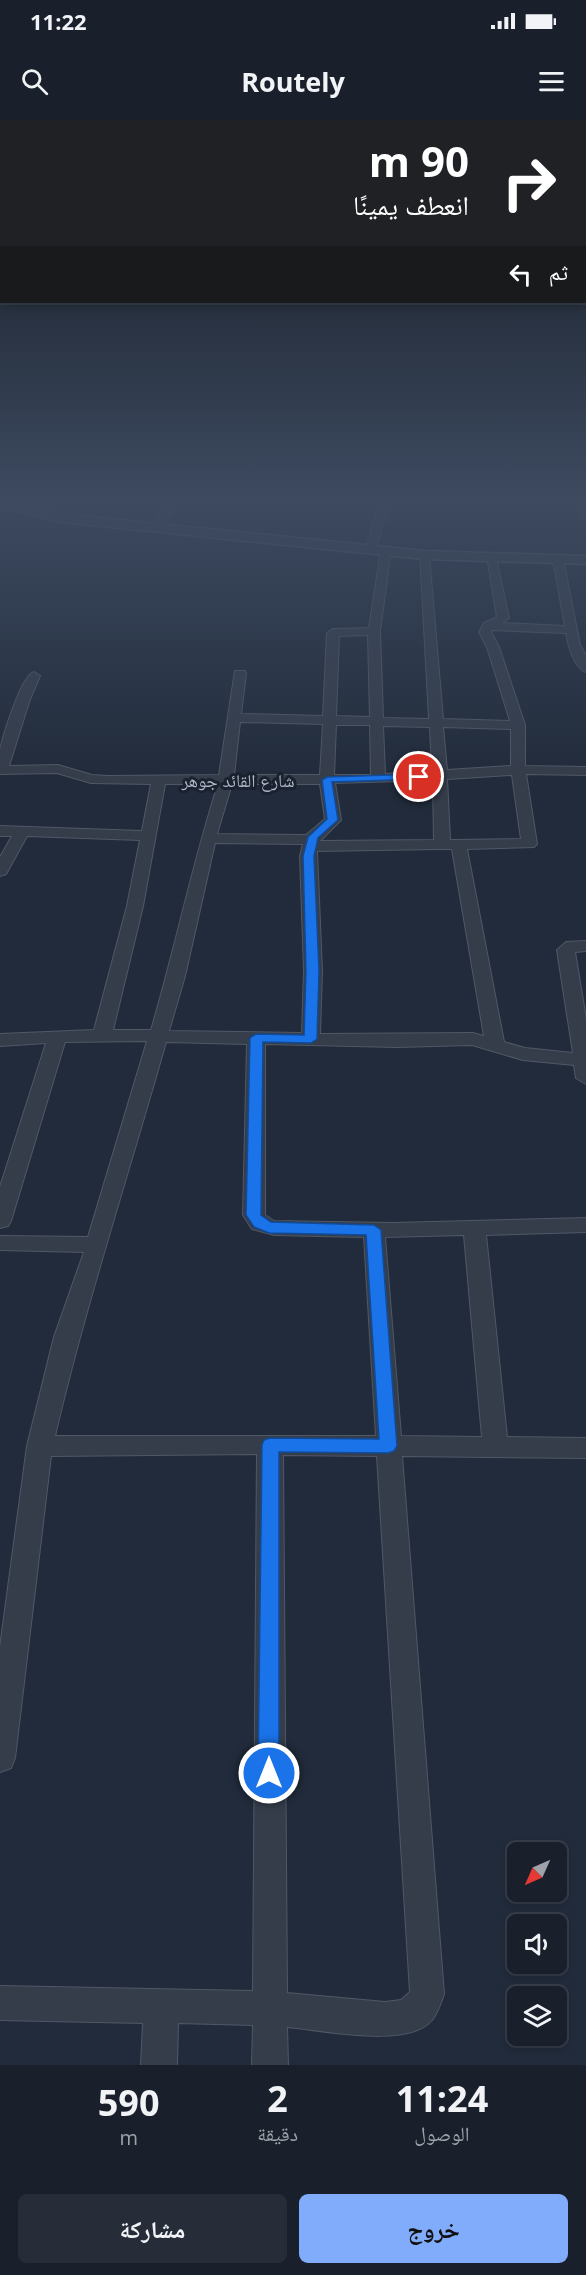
<!DOCTYPE html>
<html lang="ar">
<meta charset="utf-8">
<style>
:root{--surface:#19202c;--page:#262d38;--text:#f1f3f6;--muted:#9fa3a9;--line:#373e48;--accent:#81abfb}
body{margin:0;font-family:"Open Sans","Noto Naskh Arabic",sans-serif;background:var(--page);color:var(--text);direction:rtl;height:100vh;display:flex;flex-direction:column;font-size:22px;white-space:nowrap}
*{box-sizing:border-box;margin:0}
p{font-size:20px;color:var(--muted)}
.icon{flex:none;width:33px;height:33px;fill:none;stroke:currentColor;stroke-width:2;stroke-linecap:round;stroke-linejoin:round}
.map{position:relative;height:1945px;overflow:hidden;direction:ltr}
.drawer{display:flex;flex-direction:column;background:var(--surface);flex:1}
.drawer>*{flex:none}
.top-card{position:absolute;left:0px;top:0px;width:586px;height:183px;box-shadow:0 3px 9px #0003,0 0 0 2px var(--line);direction:rtl;background:#202124;color:#fff;overflow:hidden}
.needle{width:39px;rotate:225deg}
.fabs{position:absolute;left:507px;top:1722px;display:grid;gap:12px}
.fabs a{display:grid;place-items:center;width:60px;height:60px;border-radius:9px;background:var(--surface);box-shadow:0 3px 9px #0003,0 0 0 2px var(--line);font-size:30px}
.pin{position:absolute;display:grid;place-items:center;width:51px;height:51px;color:#fff;margin:-26px;border:3px solid #fff;border-radius:50%;box-shadow:0 2px 6px #0007}
.me{position:absolute;width:66px;margin:-33px;rotate:0deg;stroke-linejoin:round;filter:drop-shadow(0 0 4px #0008)}
.turn{display:flex;align-items:center;gap:21px;height:126px;padding:0 18px;font-size:27px}
.turn .icon{width:78px;height:78px;stroke-width:2.5}
.turn b{display:block;font-size:42px;line-height:51px}
.then{display:flex;align-items:center;height:57px;padding:0 18px;background:#0003;gap:12px;font-size:22px}
.eta{display:flex;justify-content:space-evenly;align-items:center;height:102px;text-align:center}
.eta b{font-size:36px;font-weight:700;line-height:42px}
.cta{display:flex;gap:12px;margin-top:auto;padding:12px 18px}
.cta a{flex:1;height:69px;border-radius:9px;background:var(--accent);color:#111;font-size:24px;font-weight:700;line-height:69px;text-align:center}
.cta a+a{background:var(--page);color:var(--text)}
.status{display:flex;justify-content:space-between;align-items:center;height:42px;padding:0 30px;background:var(--surface);direction:ltr}
.status svg{height:16px;fill:currentColor}
header{display:flex;justify-content:space-between;align-items:center;height:78px;padding:0 18px;background:var(--surface);font-size:27px;font-weight:700}
.map>svg:first-child{display:block}
.lines{fill:none;stroke-linecap:round;stroke-linejoin:round}
.minor-casing{stroke:#505866;stroke-width:2}
.tertiary-casing{stroke:#505866;stroke-width:3}
.minor{fill:#353d4b;fill-rule:evenodd}
.tertiary{fill:#353d4b;fill-rule:evenodd}
.route{fill:#1a73e8;stroke:#114b97;stroke-width:1.5}
.labels{text-anchor:middle;dominant-baseline:central;stroke-width:6;stroke-linejoin:round;paint-order:stroke}
.far-street-label{font-size:18px;fill:#b0b8c7;stroke:#1a2230}
</style>
<div class="status"><b>11:22</b><svg viewBox="0 0 49 12"><path d="M0 12V9h3v3zM5 12V6h3v6zM10 12V3h3v9zM15 12V0h3v12zM26 1h20v11H26zM47 4h2v5h-2z"/></svg></div>
<header><svg class="icon" aria-label="menu" viewBox="0 0 24 24"><path d="M4 6h16M4 12h16M4 18h16"/></svg>Routely<svg class="icon" aria-label="search" viewBox="0 0 24 24"><circle cx="10" cy="10" r="6"/><path d="M15 15l6 6"/></svg></header>
<div class="map">
<svg width="586" height="1945" viewBox="0 0 586 1945">
<rect width="100%" height="100%" fill="#212b3b"/>
<g class="lines">
<defs>
<path id="minor" d="M 169,383 L 179,383 L 158,409 L 150,409 L 150,405 Z
M 379,383 L 389,383 L 376,429 L 371,432 L 366,429 Z
M 580,383 L 586,383 L 586,400 L 581,397 Z
M 386,427 L 391,430 L 380,511 L 383,598 L 429,599 L 420,433 L 429,435 L 443,599 L 510,601 L 487,527 L 479,512 L 484,503 L 497,497 L 487,436 L 496,438 L 509,498 L 502,503 L 565,506 L 553,439 L 558,436 L 563,439 L 580,525 L 586,536 L 586,552 C 574,548 568,525 566,513 L 492,510 L 491,512 L 499,527 L 525,605 L 525,646 L 586,647 L 586,655 L 526,654 L 537,724 L 534,727 L 467,729 L 504,922 L 525,928 L 573,933 L 557,830 L 566,822 L 586,821 L 586,831 L 575,832 L 586,899 L 586,964 L 576,958 L 574,945 L 523,940 L 472,925 L 397,927 L 265,924 L 265,1095 L 274,1101 L 393,1103 L 586,1098 L 586,1112 L 486,1115 L 507,1317 L 586,1318 L 586,1338 L 402,1336 L 444,1874 C 441,1882 438,1893 432,1900 C 409,1929 322,1910 287,1907 L 288,1945 L 252,1945 L 253,1905 L 178,1903 L 177,1945 L 141,1945 L 143,1903 L 0,1900 L 0,1866 L 253,1871 L 257,1334 L 51,1336 L 15,1638 L 11,1648 L 0,1652 L 0,1527 L 27,1326 L 54,1217 L 84,1132 L 0,1130 L 0,1116 L 88,1117 L 147,921 L 65,922 L 11,1101 L 8,1106 L 0,1108 L 0,1067 L 46,923 L 0,926 L 0,914 L 94,910 L 127,786 L 140,720 L 27,716 L 6,754 L 0,756 L 0,737 L 12,716 L 0,716 L 0,706 L 142,711 L 151,664 L 91,663 L 57,653 L 0,654 C 0,647 0,638 0,630 C 3,616 21,556 34,552 L 40,556 L 30,579 L 9,646 L 58,645 L 92,655 L 108,656 L 219,655 L 235,551 L 245,551 L 246,554 L 241,594 L 323,596 L 327,513 L 333,509 L 369,508 L 381,430 ZM 368,515 L 370,597 L 336,596 L 339,516 ZM 240,602 L 323,604 L 320,655 L 234,655 ZM 336,605 L 370,605 L 371,655 L 334,655 ZM 383,606 L 430,607 L 432,651 L 385,654 ZM 443,607 L 511,609 L 511,646 L 447,650 ZM 512,655 L 521,719 L 450,720 L 447,659 ZM 433,660 L 434,720 L 320,721 L 341,700 L 335,663 ZM 165,664 L 218,664 C 192,745 175,829 151,910 L 113,910 L 143,786 ZM 232,664 L 320,664 L 325,699 L 306,715 L 217,714 ZM 215,723 L 303,724 L 300,736 L 304,851 L 302,913 L 169,911 L 185,856 ZM 437,729 L 452,729 L 484,916 L 473,913 L 320,914 L 322,851 L 317,731 ZM 166,922 L 247,924 L 243,1095 L 252,1109 L 274,1115 L 364,1117 L 376,1316 L 55,1316 C 86,1183 129,1053 166,922 ZM 464,1115 L 482,1317 L 401,1316 L 385,1117 ZM 283,1335 L 377,1336 L 410,1872 L 401,1880 L 385,1882 L 287,1873 Z"/>
<path id="tertiary" d="M 0,383 L 23,383 L 62,394 L 424,431 L 586,436 L 586,444 L 424,439 L 61,402 L 0,387 Z"/>
</defs>
<use href="#minor" class="minor-casing"/>
<use href="#tertiary" class="tertiary-casing"/>
<use href="#minor" class="minor"/>
<use href="#tertiary" class="tertiary"/>
</g>
<linearGradient id="sky" x2="0" y2="1"><stop stop-color="#121820"/><stop offset="0.58" stop-color="#3d4a60"/><stop offset="1" stop-color="#3d4a60" stop-opacity="0"/></linearGradient>
<rect width="586" height="655" fill="url(#sky)"/>
<path class="route" d="M 419,654 L 424,657 L 423,659 L 332,662 L 338,700 L 318,718 L 314,736 L 319,851 L 317,919 L 311,923 L 263,922 L 261,1095 L 271,1102 L 374,1105 L 381,1110 L 397,1326 L 394,1331 L 388,1333 L 279,1332 L 279,1653 L 276,1661 L 269,1664 L 261,1661 L 258,1653 L 262,1325 L 264,1320 L 270,1318 L 379,1319 L 366,1115 L 269,1113 L 254,1107 L 246,1095 L 250,918 L 256,914 L 304,915 L 306,851 L 303,736 L 308,717 L 327,699 L 322,660 L 327,657 Z"/>
<g class="labels">
<g class="far-street-label">
<text x="238" y="660">شارع القائد جوهر</text>
</g>
</g>
</svg>
<div class="fabs">
<a><svg class="needle" viewBox="-14 -14 28 28"><path d="M0-13l5 13h-10z" fill="#e53935"/><path d="M0 13l5-13h-10z" fill="#9fa3a9"/></svg></a>
<a><svg class="icon" aria-label="sound" viewBox="0 0 24 24"><path d="M4 9h4l5-4v14l-5-4H4zM17 9q2 3 0 6"/></svg></a>
<a><svg class="icon" aria-label="layers" viewBox="0 0 24 24"><path d="M12 4l9 5-9 5-9-5zM3 14l9 5 9-5"/></svg></a>
</div>
<div class="pin" style="left:419px;top:657px;background:#d93025"><svg class="icon" aria-label="arrive" viewBox="0 0 24 24"><path d="M6 21V4h12l-3 4 3 4H6"/></svg></div>
<svg class="me" style="left:269px;top:1653px" viewBox="-20 -20 40 40"><circle r="17" fill="#1a73e8" stroke="#fff" stroke-width="3"/><path d="M0-11L8 9 0 5-8 9z" fill="#fff"/></svg>
<div class="top-card">
<div class="turn"><svg class="icon" aria-label="right" viewBox="0 0 24 24"><path d="M7 20v-9h11M14 6l5 5-5 5"/></svg><div><b>90 m</b>انعطف يمينًا</div></div>
<div class="then">ثم<svg class="icon" aria-label="left" viewBox="0 0 24 24"><path d="M17 20v-9H6M10 6l-5 5 5 5"/></svg></div>
</div>
</div>
<section class="drawer">
<div class="eta">
<div><b>11:24</b><p>الوصول</p></div>
<div><b>2</b><p>دقيقة</p></div>
<div><b>590</b><p>m</p></div>
</div>
<div class="cta"><a>خروج</a><a>مشاركة</a></div>
</section>
